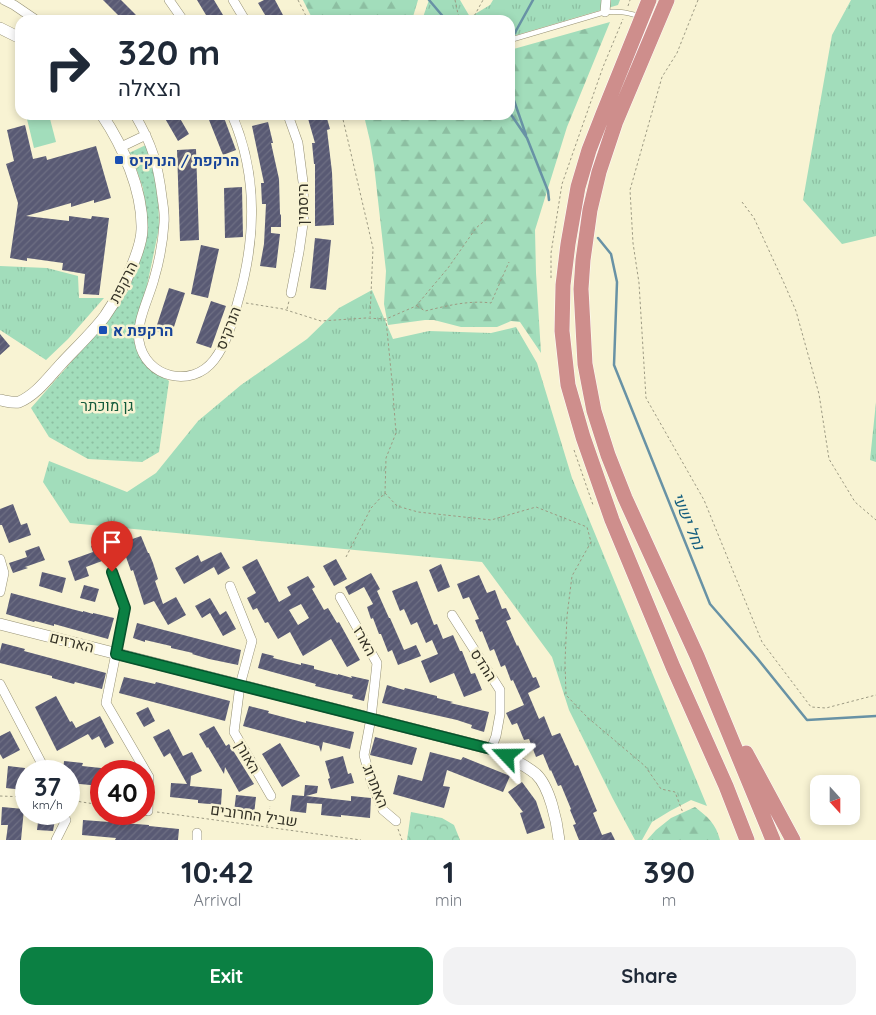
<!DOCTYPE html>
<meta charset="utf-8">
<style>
:root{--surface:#fff;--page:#f2f2f3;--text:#1f2937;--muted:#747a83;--accent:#0b8043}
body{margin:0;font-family:Quicksand,Heebo,sans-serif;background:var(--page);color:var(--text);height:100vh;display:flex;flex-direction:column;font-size:19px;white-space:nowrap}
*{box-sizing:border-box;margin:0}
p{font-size:16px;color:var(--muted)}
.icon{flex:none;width:28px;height:28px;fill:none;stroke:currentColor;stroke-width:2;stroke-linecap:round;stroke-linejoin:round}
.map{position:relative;height:840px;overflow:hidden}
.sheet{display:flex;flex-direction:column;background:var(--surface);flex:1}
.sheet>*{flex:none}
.banner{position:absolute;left:15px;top:15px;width:500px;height:105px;border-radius:15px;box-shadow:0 2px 8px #0003;background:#fff;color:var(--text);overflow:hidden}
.needle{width:32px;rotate:159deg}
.controls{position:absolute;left:810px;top:775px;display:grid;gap:10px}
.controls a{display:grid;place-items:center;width:50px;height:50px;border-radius:10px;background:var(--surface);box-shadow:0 2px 8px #0003;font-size:25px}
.speed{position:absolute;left:15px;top:760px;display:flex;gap:10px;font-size:25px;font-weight:700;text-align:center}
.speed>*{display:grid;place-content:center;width:65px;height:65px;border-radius:50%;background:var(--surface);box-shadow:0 2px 8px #0003;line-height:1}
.speed small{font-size:12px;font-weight:400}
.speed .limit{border:8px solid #d22;background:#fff;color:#111}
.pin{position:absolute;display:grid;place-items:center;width:42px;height:42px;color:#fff;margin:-51px -21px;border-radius:50% 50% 50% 0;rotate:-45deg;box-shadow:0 0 5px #0007}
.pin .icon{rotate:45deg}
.me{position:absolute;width:55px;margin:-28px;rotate:293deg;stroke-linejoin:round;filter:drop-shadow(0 0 4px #0008)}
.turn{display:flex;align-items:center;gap:18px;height:105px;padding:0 20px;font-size:22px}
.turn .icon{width:65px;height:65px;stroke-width:2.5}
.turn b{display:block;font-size:35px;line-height:42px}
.eta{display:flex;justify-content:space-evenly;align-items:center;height:85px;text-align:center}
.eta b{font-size:30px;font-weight:700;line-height:35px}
.primary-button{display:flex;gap:10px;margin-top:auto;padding:10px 20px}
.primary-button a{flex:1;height:58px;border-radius:15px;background:var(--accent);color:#fff;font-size:20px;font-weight:700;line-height:58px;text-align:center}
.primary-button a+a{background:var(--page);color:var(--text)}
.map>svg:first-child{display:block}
.grass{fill:url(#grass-tufts)}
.forest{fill:url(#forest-firs)}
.park{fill:url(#park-crowns)}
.garden{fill:url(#garden-dots)}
.pitch{fill:#a2ddbb}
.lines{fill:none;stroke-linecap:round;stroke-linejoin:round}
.stream{stroke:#6892a5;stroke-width:2.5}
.building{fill:url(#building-hatch);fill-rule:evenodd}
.service-casing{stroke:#959073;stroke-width:5.5}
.minor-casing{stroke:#959073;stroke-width:10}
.tertiary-casing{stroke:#959073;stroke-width:12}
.trunk-casing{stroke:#fff;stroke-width:16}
.path{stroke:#9d9a83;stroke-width:1;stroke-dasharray:2.5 2.5;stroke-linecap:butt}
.service{stroke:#fff;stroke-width:4.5}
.minor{stroke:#fff;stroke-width:9}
.tertiary{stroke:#fff;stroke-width:11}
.trunk{stroke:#ce8e8c;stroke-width:15}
.route-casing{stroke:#07532c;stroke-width:12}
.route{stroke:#0b8043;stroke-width:9}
.transit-dot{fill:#1a4fb4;stroke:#f8f3d3;stroke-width:2}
.labels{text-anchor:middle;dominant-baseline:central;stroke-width:5;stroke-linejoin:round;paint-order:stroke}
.transit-label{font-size:15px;font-weight:bold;fill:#164399;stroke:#f8f3d3;text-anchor:start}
.street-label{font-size:15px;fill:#343226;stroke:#f8f3d3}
.park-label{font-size:15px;fill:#145a3a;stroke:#f8f3d3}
.water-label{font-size:16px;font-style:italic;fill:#135d7e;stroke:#f8f3d3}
</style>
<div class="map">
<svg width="876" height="840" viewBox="0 0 876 840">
<defs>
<pattern id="grass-tufts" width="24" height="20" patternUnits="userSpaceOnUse" patternTransform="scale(1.25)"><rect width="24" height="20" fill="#a2ddbb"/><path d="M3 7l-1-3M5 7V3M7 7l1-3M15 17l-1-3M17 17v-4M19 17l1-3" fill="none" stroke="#8cbea1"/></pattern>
<pattern id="forest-firs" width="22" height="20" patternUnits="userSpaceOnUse" patternTransform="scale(1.25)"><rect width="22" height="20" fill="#a2ddbb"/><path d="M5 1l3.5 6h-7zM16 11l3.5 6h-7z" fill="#8cbea1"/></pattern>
<pattern id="park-crowns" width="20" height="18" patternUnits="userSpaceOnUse" patternTransform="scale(1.25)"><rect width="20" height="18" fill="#a2ddbb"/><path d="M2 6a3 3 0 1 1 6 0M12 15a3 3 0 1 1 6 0" fill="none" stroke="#8cbea1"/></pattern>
<pattern id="garden-dots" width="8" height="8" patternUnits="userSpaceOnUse" patternTransform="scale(1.25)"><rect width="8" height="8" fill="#a2ddbb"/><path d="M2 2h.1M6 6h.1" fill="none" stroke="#8cbea1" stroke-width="1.8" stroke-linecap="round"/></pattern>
<pattern id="building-hatch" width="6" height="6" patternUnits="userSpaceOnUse" patternTransform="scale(1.25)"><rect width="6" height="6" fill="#595a74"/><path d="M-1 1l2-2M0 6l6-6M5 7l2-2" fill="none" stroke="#6e6f83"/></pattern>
</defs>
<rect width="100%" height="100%" fill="#f8f3d3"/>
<path class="grass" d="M 429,0 L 460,0 L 470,17 L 490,5 L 493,0 L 620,0 L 618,5 L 510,37 L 510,20 L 422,20 Z
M 851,0 L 876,0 L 876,236 L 842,244 L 803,200 L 832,35 Z
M 0,266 L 47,268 L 78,276 L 79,298 L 104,298 L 68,339 L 46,360 L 0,330 Z
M 372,290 L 393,339 L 429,331 L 491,333 L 516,327 L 537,363 L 572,478 L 707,806 L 691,800 L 670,811 L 652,822 L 642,840 L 635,840 L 613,799 L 569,710 L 552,657 L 482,562 L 70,523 L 43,482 L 49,461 L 127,492 L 156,473 L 198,421 L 241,385 L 307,339 L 339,308 Z
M 876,402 L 876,462 L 870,460 Z"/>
<path class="forest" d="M 303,0 L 418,0 L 412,20 L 313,20 Z
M 610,22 L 567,127 L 535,230 L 536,273 L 541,353 L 520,322 L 511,321 L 497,327 L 461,327 L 434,320 L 425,320 L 388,325 L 384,304 L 386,271 L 374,165 L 370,141 L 365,120 L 362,115 L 510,115 L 510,50 Z
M 695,807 C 708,817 716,824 720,840 L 647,840 L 656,830 L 671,818 Z"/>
<path class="park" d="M 411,812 L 442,818 L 454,825 L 460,840 L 407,840 Z"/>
<path class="garden" d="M 148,144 L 158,179 L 159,228 L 136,338 C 140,365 148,366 169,381 L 159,452 L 142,462 L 88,459 L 49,437 L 31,408 L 109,319 L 130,288 L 145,230 L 145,215 L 143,188 L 134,162 L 129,153 Z"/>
<path class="pitch" d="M 26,115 L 49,115 L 56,142 L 34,148 Z"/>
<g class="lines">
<path class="stream" d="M 429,0 L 446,20
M 512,38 L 533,0
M 510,89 L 526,135
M 510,113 L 527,138 L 548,191 L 549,200
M 598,238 L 611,254 L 617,282 L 614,365 L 710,604 L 757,658 L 807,720 L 876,716"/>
</g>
<path class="building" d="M 103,0 L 121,0 L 141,20 L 123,20 Z
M 197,0 L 214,0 L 226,20 L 209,20 Z
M 264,0 L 275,0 L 284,17 L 278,20 L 268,20 L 258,3 Z
M 163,115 L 178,115 L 189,134 L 178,141 Z
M 207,115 L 223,115 L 236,150 L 223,155 Z
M 307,115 L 326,115 L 330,129 L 327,130 L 332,172 L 334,225 L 315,226 L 315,164 L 314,164 L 312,143 L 315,143 Z
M 268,122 L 273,143 L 271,143 L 279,179 L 280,214 L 281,215 L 281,227 L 271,227 L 271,233 L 280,234 L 276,268 L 260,266 L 264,244 L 266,204 L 262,204 L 261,183 L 264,183 L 252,126 Z
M 25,125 L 33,159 L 46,156 L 47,160 L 96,146 L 111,198 L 94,203 L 94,200 L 71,207 L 71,203 L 26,216 L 69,221 L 69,216 L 91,219 L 92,216 L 109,218 L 99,295 L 83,294 L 85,274 L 62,270 L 63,263 L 27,258 L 27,261 L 10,258 L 18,203 L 6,164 L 14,161 L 7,130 Z
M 196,149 L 199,240 L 180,241 L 177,150 Z
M 242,187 L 243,237 L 225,238 L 224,188 Z
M 315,238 L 331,240 L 326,290 L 310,288 Z
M 201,245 L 219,249 L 208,298 L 191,294 Z
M 169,288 L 185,293 L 171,336 L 155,331 Z
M 211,301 L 226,306 L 211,348 L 196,343 Z
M 0,334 L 10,346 L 0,355 Z
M 13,504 L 21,525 L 27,523 L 31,535 L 9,543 L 2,525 L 0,525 L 0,509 Z
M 141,536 L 148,553 L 149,553 L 153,563 L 158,579 L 155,581 L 163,604 L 176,597 L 186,615 L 168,625 L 154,601 L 144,605 L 133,570 L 131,571 L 121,543 Z
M 104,541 L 110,558 L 86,567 L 89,576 L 75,581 L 68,561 L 93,552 L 91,546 Z
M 39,546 L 45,560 L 25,567 L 28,568 L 13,573 L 9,563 L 27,557 L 25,551 Z
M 221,552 L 230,568 L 218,575 L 214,567 L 184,584 L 175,568 L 198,555 L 201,562 Z
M 257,559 L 279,602 L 291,595 L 287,587 L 308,576 L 315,587 L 312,589 L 324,610 L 328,608 L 337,623 L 339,622 L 360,660 L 347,667 L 331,639 L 303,656 L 290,632 L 278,639 L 268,622 L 265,623 L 257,608 L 253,610 L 247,598 L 256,593 L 242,567 ZM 301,604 L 309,618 L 298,625 L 289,610 Z
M 336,559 L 347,579 L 334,586 L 323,566 Z
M 441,564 L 450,587 L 438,592 L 429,570 Z
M 42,572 L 66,578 L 62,593 L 39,586 Z
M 371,573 L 380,589 L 377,591 L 389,618 L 390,618 L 404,650 L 416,645 L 421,656 L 398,665 L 392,650 L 388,652 L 381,634 L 379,634 L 373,618 L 371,619 L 367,607 L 373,604 L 364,587 L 349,595 L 345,587 Z
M 479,575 L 487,593 L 495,590 L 502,609 L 506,608 L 511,619 L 506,621 L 517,646 L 518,645 L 533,678 L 536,677 L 540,687 L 528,693 L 539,719 L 544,716 L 552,736 L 560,733 L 575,766 L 578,765 L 597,811 L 593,813 L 602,835 L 611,832 L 615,840 L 579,840 L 573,825 L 576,824 L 570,810 L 571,809 L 561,785 L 558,786 L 551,770 L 550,771 L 543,754 L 536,757 L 529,739 L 524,740 L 517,723 L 512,725 L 506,713 L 524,705 L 513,680 L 511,681 L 505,665 L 501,667 L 494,649 L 490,651 L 482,631 L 480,632 L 475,620 L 479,619 L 469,597 L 463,599 L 457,584 Z
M 417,581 L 434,625 L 437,624 L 443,639 L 453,635 L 460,651 L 462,651 L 471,674 L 475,673 L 482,690 L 464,697 L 454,673 L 430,683 L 421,661 L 438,654 L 432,640 L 426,643 L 417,622 L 411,625 L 404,609 L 400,611 L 392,591 Z
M 84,585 L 99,589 L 95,602 L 80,598 Z
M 11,593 L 83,612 L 83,611 L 93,614 L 93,613 L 114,618 L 108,639 L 54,624 L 54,626 L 35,621 L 34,622 L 6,614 Z
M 210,598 L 220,615 L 226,611 L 236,629 L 223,636 L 210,613 L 202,618 L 195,606 Z
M 137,623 L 241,650 L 238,665 L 209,659 L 192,654 L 193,653 L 171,648 L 171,646 L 145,640 L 145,642 L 133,638 Z
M 2,643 L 25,649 L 24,651 L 106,673 L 102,689 L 75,682 L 74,684 L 52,678 L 52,676 L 0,663 L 0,651 Z
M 262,653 L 274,656 L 273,658 L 301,665 L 301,663 L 314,666 L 314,669 L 338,675 L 338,674 L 352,678 L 351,676 L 369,680 L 364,701 L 352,698 L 353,695 L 315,686 L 316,684 L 258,668 Z
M 124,677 L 155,684 L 156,682 L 230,701 L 225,721 L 119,693 Z
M 387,685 L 404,690 L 405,688 L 437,696 L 437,698 L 453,702 L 450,703 L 489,712 L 484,732 L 471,728 L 472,725 L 457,720 L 382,703 Z
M 56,696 L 70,722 L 72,721 L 76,728 L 100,716 L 114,743 L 105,748 L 99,736 L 92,740 L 88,734 L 57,751 L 35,707 Z
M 249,706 L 269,711 L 268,713 L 306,723 L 306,721 L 354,732 L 350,749 L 323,742 L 321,752 L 319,746 L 243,726 Z
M 148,707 L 155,721 L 144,727 L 136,713 Z
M 214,726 L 226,746 L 229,744 L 254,784 L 239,792 L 225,767 L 224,774 L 208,747 L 207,748 L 199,734 Z
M 169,729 L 183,756 L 192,752 L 202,771 L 191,776 L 190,786 L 222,789 L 221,805 L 198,803 L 198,800 L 170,797 L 171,783 L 187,784 L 170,753 L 164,757 L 153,737 Z
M 10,731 L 20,750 L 3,759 L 0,754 L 0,736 Z
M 375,737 L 417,748 L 412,765 L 370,755 Z
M 280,743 L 300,776 L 282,787 L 262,754 Z
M 430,752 L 461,760 L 463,757 L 510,776 L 503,792 L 447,770 L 443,786 L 450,787 L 444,808 L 393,794 L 398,775 L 422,781 Z
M 343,756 L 348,774 L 351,773 L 354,783 L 331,789 L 328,779 L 330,778 L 325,761 Z
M 64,761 L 83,763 L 82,766 L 101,768 L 101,786 L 69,783 L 69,771 L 63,771 Z
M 8,766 L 25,768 L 23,790 L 6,788 Z
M 522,782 L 536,801 L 545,828 L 527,834 L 520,813 L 523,812 L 508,792 Z
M 305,785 L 318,786 L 317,793 L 306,796 L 351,801 L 351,796 L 371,798 L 370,818 L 341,815 L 341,817 L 321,815 L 322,804 L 307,803 L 306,813 L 290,811 L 292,795 L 304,796 Z
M 236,795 L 256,797 L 254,814 L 234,812 Z
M 2,807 L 24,809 L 21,840 L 6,840 L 8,825 L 1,825 Z
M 39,814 L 56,814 L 53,831 L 37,830 Z
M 83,820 L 149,825 L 149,826 L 179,829 L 178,840 L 115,840 L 116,838 L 82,835 Z"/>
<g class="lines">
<defs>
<path id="service" d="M 510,40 L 605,12 C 618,11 625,12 639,16"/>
<path id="minor" d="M 4,0 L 14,5 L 36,20
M 169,0 L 183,20
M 233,0 L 245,20
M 605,12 L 606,0
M 135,115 C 152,144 158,164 162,197 C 163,205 165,215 164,223 C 163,241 159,262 154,279 C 149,298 136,322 139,341 C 145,378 192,389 214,360 C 227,343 233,320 238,301 C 256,239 258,175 232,115
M 288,115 L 298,143 L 303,182 L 304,217 L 299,252 L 291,293
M 121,147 L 146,135
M 0,559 L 4,573 L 0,592
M 112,573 L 125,608 L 106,703 L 149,777 L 148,811
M 230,586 L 252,641 L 240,685 L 234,732 L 271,796
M 340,597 L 377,663 L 371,718 L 364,755 L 371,781 L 383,810 L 396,821
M 452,615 L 500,690 L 500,714 L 496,736 L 491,749
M 0,684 L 43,766 L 44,771
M 56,840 L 66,820
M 197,840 L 197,833"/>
<path id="tertiary" d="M 0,28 L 20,38
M 0,400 C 6,401 13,403 19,402 C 36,395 49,377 61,364 C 75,349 93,332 105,316 C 116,300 125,284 132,266 C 137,254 142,241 142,229 C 143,191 123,146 102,115
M 0,624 L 491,749 C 506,756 523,763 536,774 C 550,787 557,822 559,840"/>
<path id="trunk" d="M 649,0 L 603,114 L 589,150 L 578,187 L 568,244 L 563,285 L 562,331 L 568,385 L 583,437 L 612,520 L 673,667 L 726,786 L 747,840
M 667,0 L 616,121 L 599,172 L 590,210 L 583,260 L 581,289 L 585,364 L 594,411 L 608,455 L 625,498 L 697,656 L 773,840
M 746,753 L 793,840"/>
</defs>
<use href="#service" class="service-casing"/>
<use href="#minor" class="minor-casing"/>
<use href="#tertiary" class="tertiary-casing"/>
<use href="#trunk" class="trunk-casing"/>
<path class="path" d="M 298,0 L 308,20
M 455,0 L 458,14 L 462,20
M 698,0 L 677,53 L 662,77 L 630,190 L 633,243 L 639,283 L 646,398 L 704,500 L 762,642 L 811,707 L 826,708 L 876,695
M 628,6 L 630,0
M 472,20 L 483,0
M 342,115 L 373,248 L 370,317
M 742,202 L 754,218 L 784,283 L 796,311 L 819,394 L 829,459 L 855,502 L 876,520
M 551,278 L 551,253 L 562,184 L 603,67 L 623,19
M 246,303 L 283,309 L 321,321 L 366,318 L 386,319 L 416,306 L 448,268 L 476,228 L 488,218
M 417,306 L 425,311 C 446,306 469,300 491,303 L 509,262
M 287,309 L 289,301
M 574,450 L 593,505
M 385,493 L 397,506 L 418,512 L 491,520 L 536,507 L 587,527 L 591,542 L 572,576 L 567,616 L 565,662 L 566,695 L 587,717 L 645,766 L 661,789 L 675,792 L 683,813
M 346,557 L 371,508 L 385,493 L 386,458 L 396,433 L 392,381 L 386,320
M 0,796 L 26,797
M 69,800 L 101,805
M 69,807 L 70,801
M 157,812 L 361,840
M 267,826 L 270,806
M 398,829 L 402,840"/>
<use href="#service" class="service"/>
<use href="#minor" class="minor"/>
<use href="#tertiary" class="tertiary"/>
<use href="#trunk" class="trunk"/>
</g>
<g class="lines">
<defs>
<path id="route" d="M 112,572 L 125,608 L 116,654 L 491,749 L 507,756"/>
</defs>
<use href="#route" class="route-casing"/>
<use href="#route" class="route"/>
</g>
<g class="transit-dot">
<rect x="114" y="155" width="10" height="10" rx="2.5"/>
<rect x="98" y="325" width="10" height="10" rx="2.5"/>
</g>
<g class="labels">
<g class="transit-label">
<text x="129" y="160">הרקפת / הנרקיס</text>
<text x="113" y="330">הרקפת א</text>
</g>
<g class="street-label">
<text transform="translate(302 204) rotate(-90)">היסמין</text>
<text transform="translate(123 282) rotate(-63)">הרקפת</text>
<text transform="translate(228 328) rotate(-69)">הנרקיס</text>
<text transform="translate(365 641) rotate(61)">הארז</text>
<text transform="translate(72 642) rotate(14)">הארזים</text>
<text transform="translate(484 665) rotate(57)">ההדס</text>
<text transform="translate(248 757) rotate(60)">האורן</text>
<text transform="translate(376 786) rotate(68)">האתרוג</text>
<text transform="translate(254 815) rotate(8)">שביל החרובים</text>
</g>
<g class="park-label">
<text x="107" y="405">גן מוכתר</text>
</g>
<g class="water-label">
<text transform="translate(689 521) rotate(68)">נחל ישעי</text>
</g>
</g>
</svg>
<div class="controls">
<a><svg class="needle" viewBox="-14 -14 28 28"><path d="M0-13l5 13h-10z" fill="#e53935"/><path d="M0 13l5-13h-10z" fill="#747a83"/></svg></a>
</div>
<div class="speed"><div>37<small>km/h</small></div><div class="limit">40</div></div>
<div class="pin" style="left:112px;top:572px;background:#d93025"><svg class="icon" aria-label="arrive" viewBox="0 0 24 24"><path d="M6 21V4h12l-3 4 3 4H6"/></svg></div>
<svg class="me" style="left:507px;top:756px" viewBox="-20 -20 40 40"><path d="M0-17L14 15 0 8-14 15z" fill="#0b8043" stroke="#fff" stroke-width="4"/></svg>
<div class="banner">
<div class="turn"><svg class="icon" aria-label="right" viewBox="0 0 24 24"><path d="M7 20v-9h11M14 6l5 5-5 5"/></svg><div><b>320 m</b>הצאלה</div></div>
</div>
</div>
<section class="sheet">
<div class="eta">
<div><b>10:42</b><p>Arrival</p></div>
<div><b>1</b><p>min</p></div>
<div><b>390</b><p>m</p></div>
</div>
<div class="primary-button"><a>Exit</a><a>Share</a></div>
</section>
